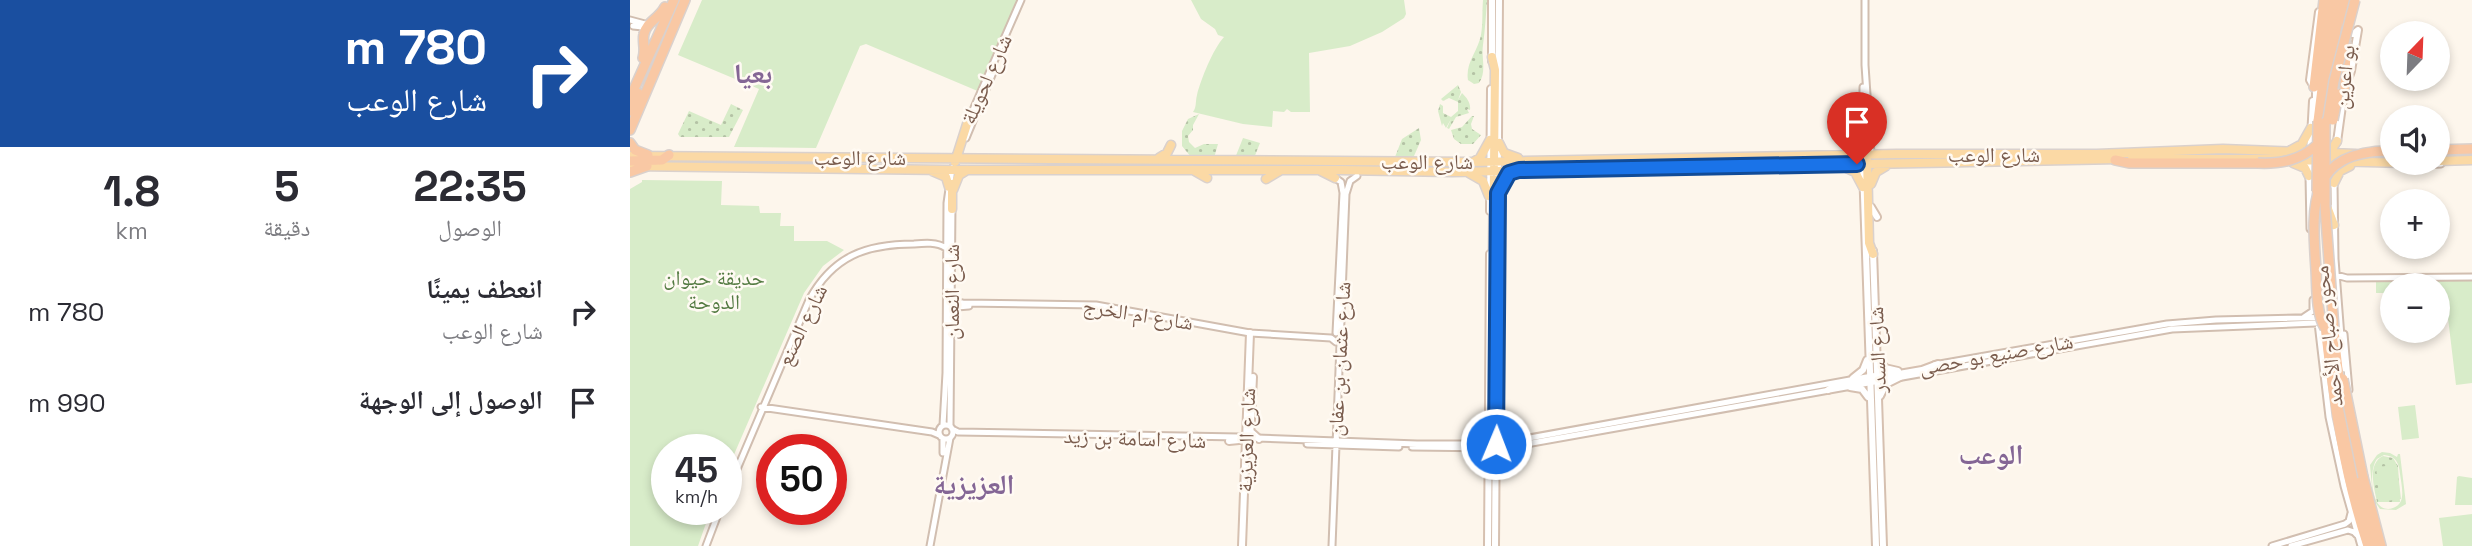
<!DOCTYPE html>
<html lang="ar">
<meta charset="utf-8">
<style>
:root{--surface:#fff;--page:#f2f2f3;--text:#2b2b33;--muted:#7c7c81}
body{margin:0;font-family:"Space Grotesk","Noto Naskh Arabic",sans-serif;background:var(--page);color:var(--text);direction:rtl;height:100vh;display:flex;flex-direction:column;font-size:26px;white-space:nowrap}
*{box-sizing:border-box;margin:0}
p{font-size:23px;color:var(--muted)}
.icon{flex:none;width:38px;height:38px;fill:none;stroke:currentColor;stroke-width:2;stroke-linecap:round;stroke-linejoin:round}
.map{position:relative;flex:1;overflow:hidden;direction:ltr}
.sheet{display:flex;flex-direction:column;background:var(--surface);width:630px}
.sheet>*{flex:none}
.top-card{background:#1a4fa0;color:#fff;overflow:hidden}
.needle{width:46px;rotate:23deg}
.buttons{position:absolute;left:1750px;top:21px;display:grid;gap:14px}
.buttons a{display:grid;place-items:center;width:70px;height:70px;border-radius:50%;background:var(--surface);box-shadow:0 4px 10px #0003;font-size:35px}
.speed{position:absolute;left:21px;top:434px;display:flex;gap:14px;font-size:35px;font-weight:700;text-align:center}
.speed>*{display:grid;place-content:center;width:91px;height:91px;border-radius:50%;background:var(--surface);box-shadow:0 4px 10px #0003;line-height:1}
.speed small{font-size:18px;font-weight:400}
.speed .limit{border:10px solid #d22;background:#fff;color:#111}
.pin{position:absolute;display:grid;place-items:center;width:60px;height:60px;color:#fff;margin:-72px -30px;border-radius:50% 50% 50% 0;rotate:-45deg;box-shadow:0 0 7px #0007}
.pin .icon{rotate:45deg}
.me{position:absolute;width:77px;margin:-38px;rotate:1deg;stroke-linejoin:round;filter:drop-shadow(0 0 5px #0008)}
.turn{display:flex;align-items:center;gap:24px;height:147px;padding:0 28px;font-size:32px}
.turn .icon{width:91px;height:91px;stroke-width:2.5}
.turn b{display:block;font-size:49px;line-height:60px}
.eta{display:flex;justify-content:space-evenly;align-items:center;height:119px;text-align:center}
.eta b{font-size:42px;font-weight:800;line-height:49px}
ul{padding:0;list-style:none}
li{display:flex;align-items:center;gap:21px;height:91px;padding:0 28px}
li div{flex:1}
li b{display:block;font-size:26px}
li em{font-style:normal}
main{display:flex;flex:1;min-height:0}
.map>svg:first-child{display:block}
.grass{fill:url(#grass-dots)}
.green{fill:#d8ecc9;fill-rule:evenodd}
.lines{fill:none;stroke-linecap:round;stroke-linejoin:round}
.tertiary-casing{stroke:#d1beb0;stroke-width:9}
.secondary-casing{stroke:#d6c0b0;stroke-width:10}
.primary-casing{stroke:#dad1cd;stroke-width:11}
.trunk-casing{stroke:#dad1cd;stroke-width:12}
.tertiary{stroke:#fff;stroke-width:5}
.secondary{stroke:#fff;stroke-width:6}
.primary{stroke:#fbd9a5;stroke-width:8}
.trunk{stroke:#f9c8a4;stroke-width:9}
.trunk-bridge-casing{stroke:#dad1cd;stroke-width:12;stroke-linecap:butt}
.trunk-bridge{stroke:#f9c8a4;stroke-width:9}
.route-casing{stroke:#114b97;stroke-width:18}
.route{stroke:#1a73e8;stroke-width:12}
.labels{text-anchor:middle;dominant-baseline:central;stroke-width:5;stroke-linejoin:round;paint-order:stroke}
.street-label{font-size:21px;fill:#7a5c4d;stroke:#fffaf3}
.park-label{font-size:21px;fill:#537a41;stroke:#fffaf3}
.district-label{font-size:28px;font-weight:bold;fill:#846695;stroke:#fffaf3}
</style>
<main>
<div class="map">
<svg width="1842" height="546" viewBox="0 0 1842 546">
<defs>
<pattern id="grass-dots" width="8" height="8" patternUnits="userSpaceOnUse" patternTransform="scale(1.75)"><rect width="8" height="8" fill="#d8ecc9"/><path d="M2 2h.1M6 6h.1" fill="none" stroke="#b4c2a5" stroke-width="1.8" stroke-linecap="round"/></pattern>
</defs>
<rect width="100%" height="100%" fill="#fdf6ec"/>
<path class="grass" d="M 853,0 L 857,0 C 856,15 855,30 853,45 C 851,57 857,72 849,83 L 844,84 L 838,80 C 835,63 848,51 851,35 C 853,24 852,12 853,0 Z
M 828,85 L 831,92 L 828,100 L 832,93 C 837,98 841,103 840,110 L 837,109 L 839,113 L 826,117 L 819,129 L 817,128 L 821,119 L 816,128 L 813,123 L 812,126 L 808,111 L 810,104 L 813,106 L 813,113 L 821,117 L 828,111 L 828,102 L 819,98 L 813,101 L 811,99 Z
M 101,104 L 113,110 L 99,137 L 50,137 L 48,134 L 59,111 L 91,125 Z
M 569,114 L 563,125 L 563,130 L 558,136 L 559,142 L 565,148 L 574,144 L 588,144 L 584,158 L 565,157 L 565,155 L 561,157 L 552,146 L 552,131 L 558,119 Z
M 842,116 L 844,116 L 841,124 L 842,129 L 851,135 L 843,144 L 831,144 L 824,139 L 821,130 L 832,127 Z
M 789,128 L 791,140 L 784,156 L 765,157 L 772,139 Z
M 613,138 L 630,143 L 624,158 L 605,158 Z
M 1753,456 L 1763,458 L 1768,466 L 1770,502 L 1747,502 C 1744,487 1737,464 1753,456 Z"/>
<path class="green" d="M 72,0 L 390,0 L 350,92 L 236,44 L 230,46 L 186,148 L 104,147 L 129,89 L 48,55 Z
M 561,0 L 774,0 L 776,14 L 774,18 L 752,32 L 720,46 L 679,53 L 680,112 L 661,112 L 657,109 L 654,112 L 643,111 L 642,127 L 613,124 L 563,112 C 567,106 565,103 567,95 C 571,79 583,49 594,37 L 588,35 L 585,29 L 571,19 Z
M 12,180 L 92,181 L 91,205 L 129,206 L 130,213 L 151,213 L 150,226 L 164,226 L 164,241 L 197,241 L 214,250 L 193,266 L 174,293 L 96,473 L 96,450 L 37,450 L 37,509 L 81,509 L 68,546 L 0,546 L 0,189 L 12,182 Z
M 1746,281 L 1842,281 L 1842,383 L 1826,385 L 1818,318 L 1808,319 L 1808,285 L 1762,285 L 1762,293 L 1746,293 Z
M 1785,405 L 1789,438 L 1772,440 L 1768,407 Z
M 1752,452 L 1760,453 L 1767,457 L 1768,454 L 1770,454 L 1776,504 L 1766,510 L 1750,509 L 1743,499 L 1740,465 L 1747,455 ZM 1754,455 C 1766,456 1769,463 1770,474 C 1771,481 1773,490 1772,497 C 1771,509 1753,514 1747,502 C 1741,492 1740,468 1747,459 Z
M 1767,465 L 1771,499 L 1750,502 L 1746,467 Z
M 1829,476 L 1842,478 L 1842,505 L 1825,505 L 1827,477 Z
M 1842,514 L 1842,546 L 1813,546 L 1809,518 Z"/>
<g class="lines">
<defs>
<path id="tertiary" d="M 1235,0 L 1235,65 L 1241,154
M 0,20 L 15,24 L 13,27 L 3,26
M 1233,87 L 1233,112
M 339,119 L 391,0
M 336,138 L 364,70
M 1787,163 L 1793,165 L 1811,164
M 705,178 L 711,182 L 713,193 L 706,333
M 1704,183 L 1705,259 L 1711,337
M 1680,229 L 1679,176 L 1681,173
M 1706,275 L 1717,278 L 1842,277
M 321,298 L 324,302 L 333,303 L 466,305 L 620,333 L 701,338 L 706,342
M 321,312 L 327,307 L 339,306
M 1674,317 L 1683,311 L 1683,300
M 1688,323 L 1699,417 L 1714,486 L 1731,546
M 1714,334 L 1719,390
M 1709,336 L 1715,369
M 1304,365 L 1537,324 L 1586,320 L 1704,317
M 131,407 L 302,432 L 309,435
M309 432a7 7 0 1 1 14 0a7 7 0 1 1-14 0Z
M 313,425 L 316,373 L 317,203 L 322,168
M 320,426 L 322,205
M 322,429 L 328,432 L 609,437
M 626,438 L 787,444 L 866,444 L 1264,372
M 313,439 L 313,453
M 677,444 L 769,447
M 782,447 L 866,448 L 885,446 L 1542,329 L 1709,322
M 96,495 L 179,300 C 203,256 236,244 284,244 C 295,243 307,242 316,248
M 76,546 L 90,509
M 300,546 L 320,438
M 702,546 L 716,194 L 720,181 L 727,176
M 1642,546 L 1715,524 L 1719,521 L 1721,513
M 1661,546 L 1718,530 L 1724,532 L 1727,535"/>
<path id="secondary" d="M 862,0 L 862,61
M 1717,82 L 1721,71 L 1728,30 L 1723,34 L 1719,31
M 1686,107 L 1686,90 L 1680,80 L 1689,12
M 1707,142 L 1715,84
M 1233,167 L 1246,546
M 1679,174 L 1683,101
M 1241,207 L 1247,217
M 860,211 L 861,89
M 1243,251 L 1253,546
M 1249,359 L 1255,368 L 1268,371
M 1223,378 L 1233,370 L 1237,360
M 1246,378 L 1292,370 L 1308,364
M 1220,387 L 1232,389 L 1238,397
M 1198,390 L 1206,385 L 1241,378
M 1250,396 L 1256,384 L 1270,377
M 868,427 L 875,437 L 888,441
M 620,431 L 629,439
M 620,439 L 623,377
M 599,441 L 619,439
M 846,444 L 857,428
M 842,449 L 853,454 L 857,460
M 868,461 L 873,452 L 885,446
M 612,546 L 620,333
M 858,546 L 860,254
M 865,546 L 869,0"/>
<path id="primary" d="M 862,57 L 865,70 L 864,165
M 1233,111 L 1237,157
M 869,143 L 874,153 L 888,158
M 1661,150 L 1672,144 L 1681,128
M 0,156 L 840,162 L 1267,154 L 1467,154 L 1593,149 L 1726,154
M 1698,156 L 1707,141
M 529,158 L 537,153 L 541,145
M 1237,159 L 1239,243 L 1243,254
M 1502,159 L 1650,159
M 1663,160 L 1775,163
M 1808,161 L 1842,160
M 325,162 L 339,118
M 843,162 L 850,158 L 860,140
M 1663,163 L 1675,168 L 1679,176
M 0,166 L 318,170 L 711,170 L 822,172 L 1489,159
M 1212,166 L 1225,172 L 1233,187
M 864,168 L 863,256 L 867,276
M 563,170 L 577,178
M 302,171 L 316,177 L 319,187
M 691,171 L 705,178
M 839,173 L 853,181 L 859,196
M 636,179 L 651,170
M 1704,183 L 1710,171 L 1720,166
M 322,184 L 322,209
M 1241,184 L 1246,172 L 1256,166
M 323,190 L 329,175 L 337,170
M 868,193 L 877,176 L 884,171
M 1698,209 L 1704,225"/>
<path id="trunk" d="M 1716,26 L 1718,0
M 13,58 C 16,49 12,42 14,34 C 16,22 29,19 35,7
M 1684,87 L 1694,0
M 1715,87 L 1716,44
M 0,98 L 44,0
M 1696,108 L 1710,0
M 0,111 L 8,93
M 1688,121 L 1703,0
M 0,130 L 55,0
M 0,143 L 5,150 L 18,155
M 1808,150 L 1842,149
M 1485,160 L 1499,163 L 1628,163
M 0,161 L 32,160 L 39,155
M 0,172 L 17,166
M 1695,325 C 1703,400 1714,474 1738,546
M 1704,329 C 1710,402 1722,476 1745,546
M 1733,477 L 1751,546"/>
</defs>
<use href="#tertiary" class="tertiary-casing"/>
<use href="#secondary" class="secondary-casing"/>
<use href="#primary" class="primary-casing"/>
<use href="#trunk" class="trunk-casing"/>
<use href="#tertiary" class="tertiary"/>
<use href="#secondary" class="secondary"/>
<use href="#primary" class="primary"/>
<use href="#trunk" class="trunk"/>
<defs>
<path id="trunk-bridge" d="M 1703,120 L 1708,94
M 1628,163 C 1652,164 1671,160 1688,144
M 1687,191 L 1688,121
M 1695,328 C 1686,314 1687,287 1686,270 C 1682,208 1676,151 1759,151
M 1704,329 L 1695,206 L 1695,123 L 1698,119 L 1704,81 L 1725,0
M 1713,379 L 1733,477"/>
</defs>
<use href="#trunk-bridge" class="trunk-bridge-casing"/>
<use href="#trunk-bridge" class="trunk-bridge"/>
</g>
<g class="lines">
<defs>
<path id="route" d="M 866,444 L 868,193 L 879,173 L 889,170 L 1227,164"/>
</defs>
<use href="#route" class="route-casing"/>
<use href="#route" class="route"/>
</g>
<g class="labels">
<g class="street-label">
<text transform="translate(1714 77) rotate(-84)">بو اعرين</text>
<text transform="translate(356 79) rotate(-66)">شارع لحويلة</text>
<text x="1364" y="154">شارع الوعب</text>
<text x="230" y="157">شارع الوعب</text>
<text x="797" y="161">شارع الوعب</text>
<text transform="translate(321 292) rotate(-90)">شارع النعمان</text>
<text transform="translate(508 314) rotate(9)">شارع ام الخرج</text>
<text transform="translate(172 325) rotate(-64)">شارع الصنع</text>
<text transform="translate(1698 336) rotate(-96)">محور صباح الأحمد</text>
<text transform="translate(1247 350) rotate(-92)">شارع السدر</text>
<text transform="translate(1366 354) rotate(-10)">شارع صنيع بو حصى</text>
<text transform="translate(709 359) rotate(-87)">شارع عثمان بن عفان</text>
<text transform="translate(505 438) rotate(2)">شارع اسامة بن زيد</text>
<text transform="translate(616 440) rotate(-88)">شارع العزيزية</text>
</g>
<g class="park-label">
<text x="84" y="277">حديقة حيوان<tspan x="84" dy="24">الدوحة</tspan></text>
</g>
<g class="district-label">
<text x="123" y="73">بعيا</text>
<text x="1361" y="454">الوعب</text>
<text x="344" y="484">العزيزية</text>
</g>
</g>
</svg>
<div class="buttons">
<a><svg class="needle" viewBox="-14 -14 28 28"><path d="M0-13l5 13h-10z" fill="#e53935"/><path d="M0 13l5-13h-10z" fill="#7c7c81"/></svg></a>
<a><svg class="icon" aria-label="sound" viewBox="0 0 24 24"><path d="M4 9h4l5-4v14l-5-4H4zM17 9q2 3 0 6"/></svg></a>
<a>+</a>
<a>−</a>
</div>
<div class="speed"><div>45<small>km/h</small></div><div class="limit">50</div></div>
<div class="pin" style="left:1227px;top:164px;background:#d93025"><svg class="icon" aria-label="arrive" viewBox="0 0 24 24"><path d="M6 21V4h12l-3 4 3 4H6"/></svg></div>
<svg class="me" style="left:866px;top:444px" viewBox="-20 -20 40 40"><circle r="17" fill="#1a73e8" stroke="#fff" stroke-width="3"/><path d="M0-11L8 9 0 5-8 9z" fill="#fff"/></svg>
</div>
<section class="sheet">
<div class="top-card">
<div class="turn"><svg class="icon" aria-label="right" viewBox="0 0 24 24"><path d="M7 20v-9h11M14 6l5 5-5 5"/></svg><div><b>780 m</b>شارع الوعب</div></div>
</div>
<div class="eta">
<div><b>22:35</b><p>الوصول</p></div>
<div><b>5</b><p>دقيقة</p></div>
<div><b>1.8</b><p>km</p></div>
</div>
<ul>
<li><svg class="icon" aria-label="right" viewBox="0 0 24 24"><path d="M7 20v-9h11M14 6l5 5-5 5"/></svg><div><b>انعطف يمينًا</b><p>شارع الوعب</p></div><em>780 m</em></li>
<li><svg class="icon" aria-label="arrive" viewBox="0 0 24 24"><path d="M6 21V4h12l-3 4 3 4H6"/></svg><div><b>الوصول إلى الوجهة</b></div><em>990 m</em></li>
</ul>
</section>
</main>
